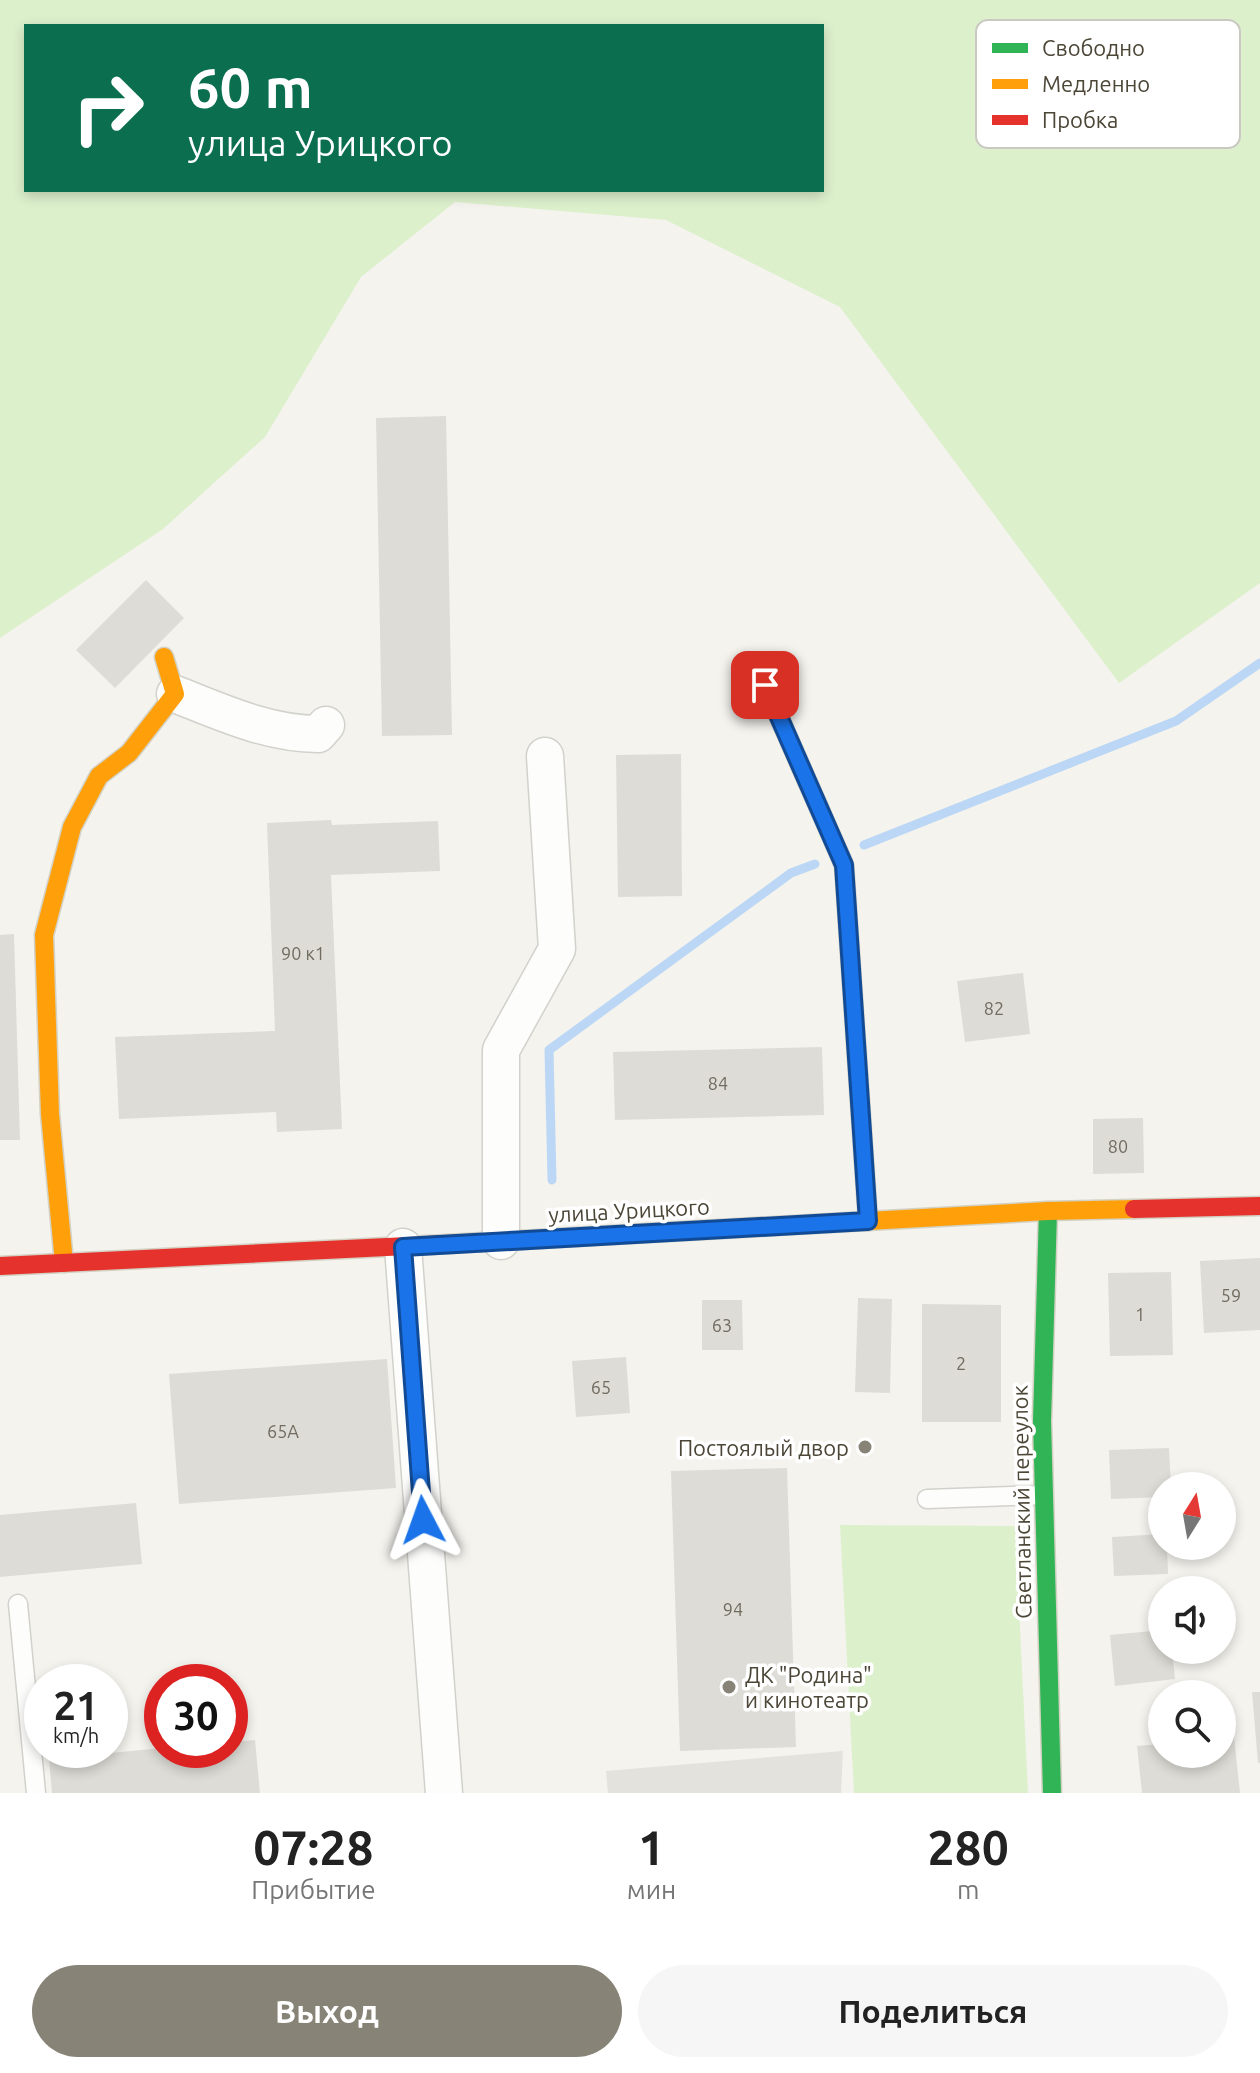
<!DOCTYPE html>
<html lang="ru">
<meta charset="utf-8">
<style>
:root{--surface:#fff;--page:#f6f6f6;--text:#222;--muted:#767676;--accent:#878377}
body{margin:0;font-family:Ubuntu,sans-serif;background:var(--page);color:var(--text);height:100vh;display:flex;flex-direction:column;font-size:30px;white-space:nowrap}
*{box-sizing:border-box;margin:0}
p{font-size:26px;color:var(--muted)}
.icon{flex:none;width:44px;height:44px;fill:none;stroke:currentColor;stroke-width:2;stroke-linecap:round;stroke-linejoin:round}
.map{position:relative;height:1793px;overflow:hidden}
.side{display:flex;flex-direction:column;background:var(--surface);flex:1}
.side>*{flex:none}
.guide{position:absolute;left:24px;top:24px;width:800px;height:168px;border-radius:0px;box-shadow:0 4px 12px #0003;background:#0b6e4f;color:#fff;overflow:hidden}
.needle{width:52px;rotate:11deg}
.tools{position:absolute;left:1148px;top:1472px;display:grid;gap:16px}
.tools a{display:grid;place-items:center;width:88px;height:88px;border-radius:50%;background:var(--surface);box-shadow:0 4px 12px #0003;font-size:40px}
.speed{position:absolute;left:24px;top:1664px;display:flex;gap:16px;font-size:40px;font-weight:700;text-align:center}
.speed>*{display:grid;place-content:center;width:104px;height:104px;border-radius:50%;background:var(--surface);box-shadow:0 4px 12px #0003;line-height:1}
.speed small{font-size:20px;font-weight:400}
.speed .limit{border:12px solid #d22;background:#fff;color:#111}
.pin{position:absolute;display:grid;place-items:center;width:68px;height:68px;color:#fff;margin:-34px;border-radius:16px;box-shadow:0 4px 12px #0006}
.me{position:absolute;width:88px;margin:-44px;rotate:356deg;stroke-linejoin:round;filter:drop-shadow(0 0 6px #0008)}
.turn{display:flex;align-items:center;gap:28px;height:168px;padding:0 32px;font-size:36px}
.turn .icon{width:104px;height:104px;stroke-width:2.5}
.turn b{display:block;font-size:56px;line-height:68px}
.eta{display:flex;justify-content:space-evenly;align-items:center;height:136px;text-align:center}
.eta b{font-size:48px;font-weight:700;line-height:56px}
.action{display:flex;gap:16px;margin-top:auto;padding:16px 32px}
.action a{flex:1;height:92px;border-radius:48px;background:var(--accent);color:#fff;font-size:32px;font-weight:700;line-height:92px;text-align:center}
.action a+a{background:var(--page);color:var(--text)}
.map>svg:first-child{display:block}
.green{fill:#ddf0cc;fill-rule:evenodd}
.parking{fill:#e3e2dc}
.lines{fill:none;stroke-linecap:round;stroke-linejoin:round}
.stream{stroke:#bbd7f5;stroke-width:9}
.building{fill:#dedcd6}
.lane-casing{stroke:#d2d1cb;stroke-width:21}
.street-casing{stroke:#d2d1cb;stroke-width:39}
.fast-casing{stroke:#d4d2c4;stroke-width:21}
.slow-casing{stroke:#d4d2c4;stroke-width:21}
.jam-casing{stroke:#d4d2c4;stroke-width:21}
.lane{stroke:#fdfdfc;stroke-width:18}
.street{stroke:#fdfdfc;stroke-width:36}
.fast{stroke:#30b455;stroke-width:18}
.slow{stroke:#ff9f0a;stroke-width:18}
.jam{stroke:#e5322d;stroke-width:18}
.route-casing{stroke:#114b97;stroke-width:20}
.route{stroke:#1a73e8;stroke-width:14}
.poi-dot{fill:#878377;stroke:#fff;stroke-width:3}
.labels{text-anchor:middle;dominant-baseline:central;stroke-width:7;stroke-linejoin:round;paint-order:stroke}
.number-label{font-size:18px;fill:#716c60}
.street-label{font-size:22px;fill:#4c4637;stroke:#fff}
.poi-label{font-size:22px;fill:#4c4637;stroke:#fff;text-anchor:end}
.key{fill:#fff;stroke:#c9c8c3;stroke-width:2}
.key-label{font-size:22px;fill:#4c4637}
</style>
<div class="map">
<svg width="1260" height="1793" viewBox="0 0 1260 1793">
<rect width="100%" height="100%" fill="#f4f3ee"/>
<path class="green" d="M 0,0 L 1260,0 L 1260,583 L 1119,683 L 840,307 L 666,220 L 455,202 L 361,277 L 265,437 L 163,529 L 0,638 ZM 26,26 L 822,26 L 822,190 L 26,190 Z
M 840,1525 L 1015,1526 L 1028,1793 L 854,1793 Z"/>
<path class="parking" d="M 843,1751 L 841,1793 L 608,1793 L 606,1771 Z"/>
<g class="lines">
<path class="stream" d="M 864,845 L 1176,721 L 1260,663
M 552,1180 L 549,1050 L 791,873 L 815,864"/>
</g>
<path class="building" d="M 446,416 L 452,735 L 382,736 L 376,418 Z
M 146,580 L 184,618 L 115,688 L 76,650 Z
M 681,754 L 682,896 L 618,897 L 616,755 Z
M 331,820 L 332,825 L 438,821 L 440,871 L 331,875 L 342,1129 L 277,1132 L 276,1112 L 119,1119 L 115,1037 L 275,1031 L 267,823 Z
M 14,934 L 20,1140 L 0,1140 L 0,935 Z
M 1023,973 L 1030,1034 L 965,1042 L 957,981 Z
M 822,1047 L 824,1115 L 615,1120 L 613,1052 Z
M 1143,1118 L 1144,1173 L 1093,1174 L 1093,1119 Z
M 1260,1258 L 1260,1330 L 1204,1333 L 1200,1261 Z
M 1171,1272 L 1173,1355 L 1110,1356 L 1108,1273 Z
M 858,1298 L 892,1299 L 890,1393 L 855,1392 Z
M 702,1300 L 742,1300 L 743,1350 L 702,1350 Z
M 922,1304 L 1001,1305 L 1001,1422 L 922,1422 Z
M 626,1357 L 630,1413 L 576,1417 L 572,1361 Z
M 387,1359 L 396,1488 L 179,1504 L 169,1374 Z
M 1169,1448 L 1171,1486 L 1162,1486 L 1162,1497 L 1111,1499 L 1109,1450 Z
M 787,1468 L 796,1747 L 680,1751 L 671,1471 Z
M 136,1503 L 142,1564 L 0,1577 L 0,1515 Z
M 1162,1534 L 1162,1546 L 1167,1546 L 1168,1574 L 1114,1576 L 1112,1537 Z
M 1162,1630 L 1162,1650 L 1172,1650 L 1175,1679 L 1115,1686 L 1110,1635 Z
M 1252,1692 L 1260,1692 L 1260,1763 L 1258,1763 Z
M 1234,1737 L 1240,1793 L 1142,1793 L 1137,1746 L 1162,1744 L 1162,1754 L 1222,1754 L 1222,1738 Z
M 255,1740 L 260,1793 L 52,1793 L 49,1759 L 162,1748 L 230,1750 L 230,1742 Z"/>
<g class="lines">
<defs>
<path id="lane" d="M 927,1499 L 1043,1495
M 18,1604 L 36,1793"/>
<path id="street" d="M 175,694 C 221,712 268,734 318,734 L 326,725
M 501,1241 L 501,1050 L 557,949 L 545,756
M 403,1247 L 444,1793"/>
<path id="fast" d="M 1048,1211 L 1042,1421 L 1052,1793"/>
<path id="slow" d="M 448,1244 L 1048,1211 L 1134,1209
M 64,1263 L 50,1114 L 44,935 L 72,827 L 99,776 L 129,753 L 175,694 L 164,657"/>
<path id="jam" d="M 765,685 L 844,865 L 868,1221
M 1134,1209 L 1260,1206
M 0,1266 L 448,1244"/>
</defs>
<use href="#lane" class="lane-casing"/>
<use href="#street" class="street-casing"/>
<use href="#fast" class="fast-casing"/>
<use href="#slow" class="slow-casing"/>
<use href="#jam" class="jam-casing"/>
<use href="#lane" class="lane"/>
<use href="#street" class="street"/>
<use href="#fast" class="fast"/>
<use href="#slow" class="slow"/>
<use href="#jam" class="jam"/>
</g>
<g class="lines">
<defs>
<path id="route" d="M 423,1520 L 403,1247 L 868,1221 L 844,865 L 765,685"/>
</defs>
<use href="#route" class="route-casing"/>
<use href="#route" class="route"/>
</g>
<g class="poi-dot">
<circle cx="865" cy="1447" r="8"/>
<circle cx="729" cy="1687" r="8"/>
</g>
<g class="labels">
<g class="number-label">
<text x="303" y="953">90 к1</text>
<text x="994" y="1008">82</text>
<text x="718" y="1083">84</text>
<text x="1118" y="1146">80</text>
<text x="1231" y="1295">59</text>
<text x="1140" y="1314">1</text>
<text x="722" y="1325">63</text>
<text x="961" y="1363">2</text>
<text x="601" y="1387">65</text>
<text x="283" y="1431">65А</text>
<text x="733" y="1609">94</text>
</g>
<g class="street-label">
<text transform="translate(629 1210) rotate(-3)">улица Урицкого</text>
<text transform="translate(1021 1502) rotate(-91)">Светланский переулок</text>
</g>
<g class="poi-label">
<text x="849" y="1447">Постоялый двор</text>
<text x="745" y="1674" text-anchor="start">ДК "Родина"<tspan x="745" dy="25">и кинотеатр</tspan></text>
</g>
</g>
<rect x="976" y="20" width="264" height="128" rx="12" class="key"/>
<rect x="992" y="43" width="36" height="10" fill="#30b455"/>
<rect x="992" y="79" width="36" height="10" fill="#ff9f0a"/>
<rect x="992" y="115" width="36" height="10" fill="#e5322d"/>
<g class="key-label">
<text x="1042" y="56">Свободно</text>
<text x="1042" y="92">Медленно</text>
<text x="1042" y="128">Пробка</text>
</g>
</svg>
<div class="tools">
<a><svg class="needle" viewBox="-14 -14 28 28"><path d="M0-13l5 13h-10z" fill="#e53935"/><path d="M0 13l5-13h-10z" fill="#767676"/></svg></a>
<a><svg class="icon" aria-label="sound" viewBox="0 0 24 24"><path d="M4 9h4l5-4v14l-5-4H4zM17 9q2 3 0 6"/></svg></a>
<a><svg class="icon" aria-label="search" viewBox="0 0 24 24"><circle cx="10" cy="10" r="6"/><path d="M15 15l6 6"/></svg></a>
</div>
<div class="speed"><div>21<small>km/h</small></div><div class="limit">30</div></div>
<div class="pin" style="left:765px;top:685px;background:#d93025"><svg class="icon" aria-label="arrive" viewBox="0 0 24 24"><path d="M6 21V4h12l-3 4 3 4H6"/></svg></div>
<svg class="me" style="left:423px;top:1520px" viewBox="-20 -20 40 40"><path d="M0-17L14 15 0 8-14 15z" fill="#1a73e8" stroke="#fff" stroke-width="4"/></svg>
<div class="guide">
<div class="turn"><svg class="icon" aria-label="right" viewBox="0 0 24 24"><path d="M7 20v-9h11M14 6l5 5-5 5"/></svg><div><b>60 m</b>улица Урицкого</div></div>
</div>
</div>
<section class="side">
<div class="eta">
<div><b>07:28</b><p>Прибытие</p></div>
<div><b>1</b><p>мин</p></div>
<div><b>280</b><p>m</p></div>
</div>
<div class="action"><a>Выход</a><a>Поделиться</a></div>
</section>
